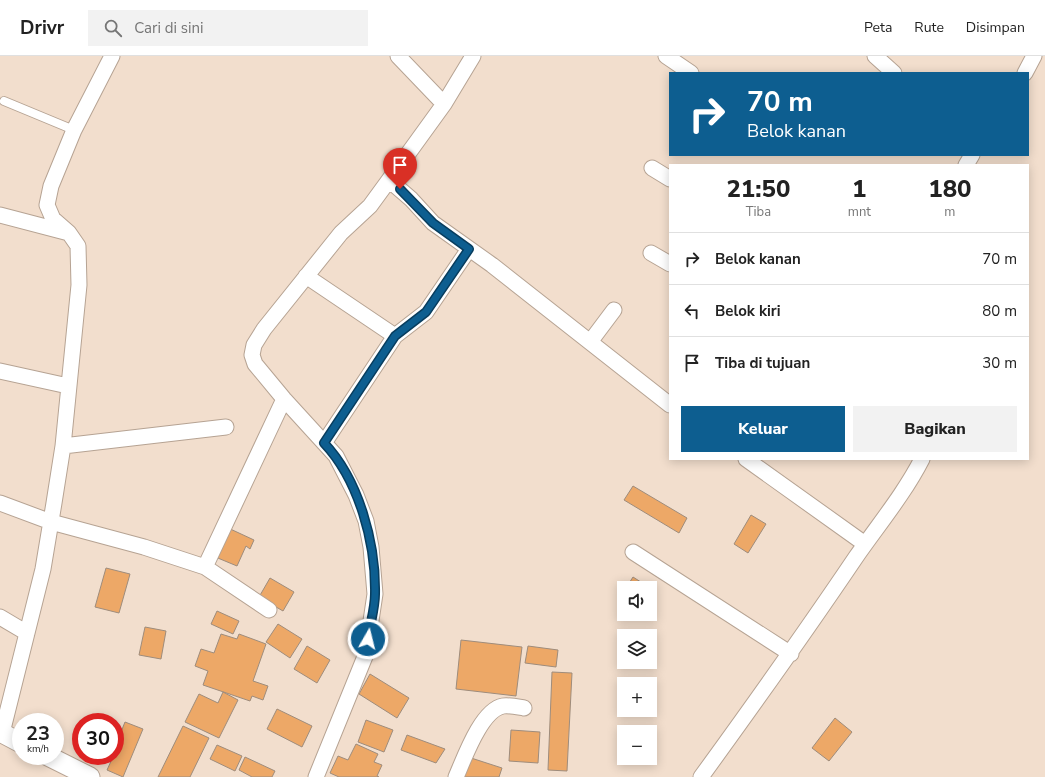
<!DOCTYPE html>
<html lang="id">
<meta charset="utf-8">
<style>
:root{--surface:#fff;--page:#f2f2f2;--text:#222;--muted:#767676;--line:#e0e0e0;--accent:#0d5e90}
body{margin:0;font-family:"Nunito Sans",sans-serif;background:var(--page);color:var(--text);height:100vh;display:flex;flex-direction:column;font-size:15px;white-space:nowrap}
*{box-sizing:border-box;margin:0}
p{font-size:13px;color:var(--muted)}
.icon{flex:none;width:22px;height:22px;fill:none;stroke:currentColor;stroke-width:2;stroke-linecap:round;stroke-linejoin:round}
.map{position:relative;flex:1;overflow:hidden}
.sheet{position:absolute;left:669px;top:108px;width:360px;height:296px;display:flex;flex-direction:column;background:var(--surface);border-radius:0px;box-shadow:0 2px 10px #0003}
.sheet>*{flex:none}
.top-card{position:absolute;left:669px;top:16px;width:360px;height:84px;border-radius:0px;box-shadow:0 2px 10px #0003;background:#0d5e90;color:#fff;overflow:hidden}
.controls{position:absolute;left:617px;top:525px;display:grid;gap:8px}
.controls a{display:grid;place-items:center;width:40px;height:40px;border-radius:0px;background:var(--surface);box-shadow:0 2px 10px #0003;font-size:20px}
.speed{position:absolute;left:12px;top:657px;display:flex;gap:8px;font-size:20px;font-weight:700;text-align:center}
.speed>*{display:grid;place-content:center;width:52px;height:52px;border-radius:50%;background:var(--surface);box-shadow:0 2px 10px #0003;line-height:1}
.speed small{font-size:10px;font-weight:400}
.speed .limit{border:6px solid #d22;background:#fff;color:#111}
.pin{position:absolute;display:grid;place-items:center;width:34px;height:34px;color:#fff;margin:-41px -17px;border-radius:50% 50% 50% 0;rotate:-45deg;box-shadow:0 0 4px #0007}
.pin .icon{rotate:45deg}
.me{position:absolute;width:44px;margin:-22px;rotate:8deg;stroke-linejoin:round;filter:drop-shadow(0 0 3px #0008)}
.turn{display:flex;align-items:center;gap:14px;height:84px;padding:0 12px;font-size:18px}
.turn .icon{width:52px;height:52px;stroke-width:2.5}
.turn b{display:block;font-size:28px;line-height:34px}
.eta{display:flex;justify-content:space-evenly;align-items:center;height:68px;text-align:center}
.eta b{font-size:24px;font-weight:800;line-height:28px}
.cta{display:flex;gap:8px;margin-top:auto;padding:8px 12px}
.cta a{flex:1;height:46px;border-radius:0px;background:var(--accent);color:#fff;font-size:16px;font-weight:800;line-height:46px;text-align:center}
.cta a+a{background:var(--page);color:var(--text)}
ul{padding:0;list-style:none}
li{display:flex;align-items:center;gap:12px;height:52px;padding:0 12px;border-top:1px solid var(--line)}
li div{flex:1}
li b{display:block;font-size:15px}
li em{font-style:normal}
header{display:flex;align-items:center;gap:24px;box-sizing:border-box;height:56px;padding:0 20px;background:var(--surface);border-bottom:1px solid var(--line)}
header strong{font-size:19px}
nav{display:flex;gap:22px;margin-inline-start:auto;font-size:14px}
.search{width:280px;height:36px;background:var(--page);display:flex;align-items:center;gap:10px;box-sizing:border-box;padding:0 14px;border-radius:0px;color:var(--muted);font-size:15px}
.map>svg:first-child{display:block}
.building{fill:#eda867;stroke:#9e8c7c}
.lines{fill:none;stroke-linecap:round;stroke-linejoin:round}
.service-casing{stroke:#b6a393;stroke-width:10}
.minor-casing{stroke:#b6a393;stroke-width:17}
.tertiary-casing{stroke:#b6a393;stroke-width:21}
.service{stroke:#fff;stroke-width:8}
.minor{stroke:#fff;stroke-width:15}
.tertiary{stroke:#fff;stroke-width:19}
.route-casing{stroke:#083d5e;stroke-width:10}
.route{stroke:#0d5e90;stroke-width:7}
</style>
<header>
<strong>Drivr</strong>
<div class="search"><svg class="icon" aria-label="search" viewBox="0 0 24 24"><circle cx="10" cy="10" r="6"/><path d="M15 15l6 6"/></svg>Cari di sini</div>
<nav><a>Peta</a><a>Rute</a><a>Disimpan</a></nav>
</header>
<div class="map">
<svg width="1045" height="721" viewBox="0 0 1045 721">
<rect width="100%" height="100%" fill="#f2decd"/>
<path class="building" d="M 633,430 L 687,462 L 679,477 L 624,444 Z
M 751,459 L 766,468 L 748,497 L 734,488 Z
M 226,471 L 254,484 L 250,493 L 246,490 L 237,510 L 213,500 Z
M 106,512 L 130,518 L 119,557 L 95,551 Z
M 633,521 L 647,530 L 646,532 L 626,532 Z
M 270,522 L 294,536 L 283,555 L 259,541 Z
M 217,555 L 239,565 L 233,578 L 211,568 Z
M 278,568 L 302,583 L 290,602 L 266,586 Z
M 145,571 L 166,575 L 161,603 L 139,599 Z
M 221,578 L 237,583 L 239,578 L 266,588 L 253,625 L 268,630 L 263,644 L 252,640 L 250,645 L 203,629 L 208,615 L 195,610 L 201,593 L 214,597 Z
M 461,584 L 522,591 L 516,640 L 456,633 Z
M 307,590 L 330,604 L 317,627 L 294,613 Z
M 528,590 L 558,594 L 556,611 L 525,607 Z
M 552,616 L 572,617 L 567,715 L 548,714 Z
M 370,618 L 409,642 L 397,662 L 359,638 Z
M 223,636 L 238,644 L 219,682 L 185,666 L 199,638 L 218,647 Z
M 277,653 L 312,670 L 302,691 L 267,673 Z
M 835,662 L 852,676 L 829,705 L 812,692 Z
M 366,664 L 393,674 L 384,696 L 358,686 Z
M 125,666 L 143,673 L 123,721 L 107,714 L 113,701 L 111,700 L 115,700 L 115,685 L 117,686 Z
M 183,670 L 209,682 L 190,721 L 158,721 Z
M 511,674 L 540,676 L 538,707 L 509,705 Z
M 407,679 L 445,693 L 436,707 L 401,694 Z
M 356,688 L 378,698 L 374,706 L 382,709 L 377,720 L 379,721 L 339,721 L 330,717 L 338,700 L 348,704 Z
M 217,689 L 242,700 L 235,715 L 210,703 Z
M 245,701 L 275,715 L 272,721 L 252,721 L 239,714 Z
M 468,701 L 502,712 L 499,721 L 464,721 Z"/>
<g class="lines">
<defs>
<path id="service" d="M 4,45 L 74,74"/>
<path id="minor" d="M 398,0 L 444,48
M 473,0 L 444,48 L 389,124 L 411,143 L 433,167 L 492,209 L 670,349
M 666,0 L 691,17
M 875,0 L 894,17
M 1025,17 L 1034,0
M 966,109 L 972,99
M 652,112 L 670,123
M 0,159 L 65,176
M 651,197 L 670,208
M 306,220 L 395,280
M 590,286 L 614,254
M 0,315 L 68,330
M 324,387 L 395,280 L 426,256 L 469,193
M 63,390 L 226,371
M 746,403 L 865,488
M 0,447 L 51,466 L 144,491 L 205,511 L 269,554
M 633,496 L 791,598
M 205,511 L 284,343
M 0,561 L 27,577
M 2,677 L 43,513 L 54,447 L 63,390 L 79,229 L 78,190 L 69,177 L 53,163 L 47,149 L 51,130 L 74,74 L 112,0
M 316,721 L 366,598 L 375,538 L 371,491 L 366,465 L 356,439 L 336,400 L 284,343 L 255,308 L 252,299 L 254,289 L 264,273 L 341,177 L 370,150 L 389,124
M 456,721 C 464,703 481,654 503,650 C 509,649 518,651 524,652
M 701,721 C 754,648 806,575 856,501 C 879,468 904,438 922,403"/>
<path id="tertiary" d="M 0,676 L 21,687
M 48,700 L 90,721"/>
</defs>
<use href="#service" class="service-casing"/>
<use href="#minor" class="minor-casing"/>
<use href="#tertiary" class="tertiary-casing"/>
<use href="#service" class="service"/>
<use href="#minor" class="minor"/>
<use href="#tertiary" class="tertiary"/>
</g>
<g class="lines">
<defs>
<path id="route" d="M 368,583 C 370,568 375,552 375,538 C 376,487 359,424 324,387 L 395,280 L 426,256 L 469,193 L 433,167 L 400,133"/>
</defs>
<use href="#route" class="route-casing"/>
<use href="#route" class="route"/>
</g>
</svg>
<div class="controls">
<a><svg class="icon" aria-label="sound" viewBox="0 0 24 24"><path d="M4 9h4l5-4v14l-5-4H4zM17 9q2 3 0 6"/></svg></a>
<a><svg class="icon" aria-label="layers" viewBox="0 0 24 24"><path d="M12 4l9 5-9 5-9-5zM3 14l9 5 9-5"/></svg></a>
<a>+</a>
<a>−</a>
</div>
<div class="speed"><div>23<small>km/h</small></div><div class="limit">30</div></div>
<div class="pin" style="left:400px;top:133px;background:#d93025"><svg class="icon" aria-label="arrive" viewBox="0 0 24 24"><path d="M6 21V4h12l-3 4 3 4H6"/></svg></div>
<svg class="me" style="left:368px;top:583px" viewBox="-20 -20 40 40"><circle r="17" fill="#0d5e90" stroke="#fff" stroke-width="3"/><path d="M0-11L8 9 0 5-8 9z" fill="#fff"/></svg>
<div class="top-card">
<div class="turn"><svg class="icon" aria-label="right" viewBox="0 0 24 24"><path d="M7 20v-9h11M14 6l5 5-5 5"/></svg><div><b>70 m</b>Belok kanan</div></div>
</div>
<section class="sheet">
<div class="eta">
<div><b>21:50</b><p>Tiba</p></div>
<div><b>1</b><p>mnt</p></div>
<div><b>180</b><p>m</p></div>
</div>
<ul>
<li><svg class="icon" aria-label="right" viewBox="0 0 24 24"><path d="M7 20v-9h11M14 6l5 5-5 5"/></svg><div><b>Belok kanan</b></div><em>70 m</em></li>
<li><svg class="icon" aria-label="left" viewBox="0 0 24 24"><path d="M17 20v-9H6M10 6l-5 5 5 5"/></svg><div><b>Belok kiri</b></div><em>80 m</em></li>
<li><svg class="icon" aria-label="arrive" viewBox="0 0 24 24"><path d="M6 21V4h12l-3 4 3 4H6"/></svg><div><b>Tiba di tujuan</b></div><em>30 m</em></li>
</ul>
<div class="cta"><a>Keluar</a><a>Bagikan</a></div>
</section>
</div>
